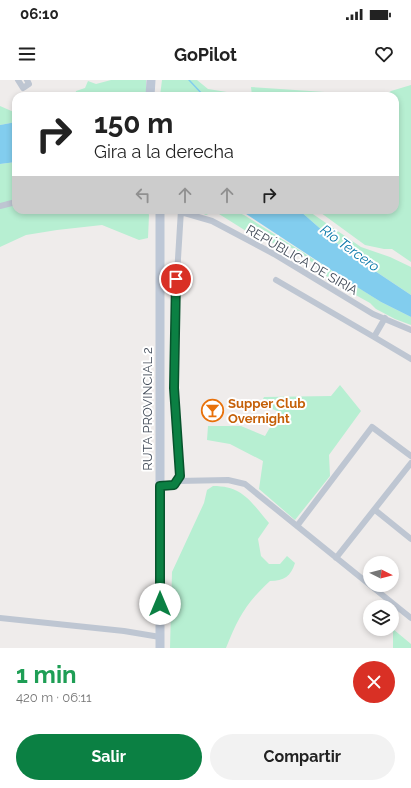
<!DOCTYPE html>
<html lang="es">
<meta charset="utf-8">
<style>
:root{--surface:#fff;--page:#f2f2f2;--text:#222;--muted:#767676;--accent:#0b8043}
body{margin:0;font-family:Raleway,sans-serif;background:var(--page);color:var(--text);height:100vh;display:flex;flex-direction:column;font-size:15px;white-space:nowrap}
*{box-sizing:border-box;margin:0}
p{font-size:13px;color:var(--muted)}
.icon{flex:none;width:22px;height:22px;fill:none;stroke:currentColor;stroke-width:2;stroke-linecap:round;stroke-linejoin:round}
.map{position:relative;height:568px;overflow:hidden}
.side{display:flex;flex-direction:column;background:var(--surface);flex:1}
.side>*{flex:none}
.top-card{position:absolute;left:12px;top:12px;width:387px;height:122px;border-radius:12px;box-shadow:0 2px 6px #0003;background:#fff;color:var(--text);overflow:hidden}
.needle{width:26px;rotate:96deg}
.fabs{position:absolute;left:363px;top:476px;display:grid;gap:8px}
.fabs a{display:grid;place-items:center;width:36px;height:36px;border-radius:50%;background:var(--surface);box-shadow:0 2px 6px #0003;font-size:20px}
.pin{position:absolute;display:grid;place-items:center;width:34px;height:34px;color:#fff;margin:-17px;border:2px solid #fff;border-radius:50%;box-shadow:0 1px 4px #0007}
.me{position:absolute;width:44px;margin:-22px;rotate:0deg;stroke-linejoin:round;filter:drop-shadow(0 0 3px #0008)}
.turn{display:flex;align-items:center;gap:14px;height:84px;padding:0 16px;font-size:18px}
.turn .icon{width:52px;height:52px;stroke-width:2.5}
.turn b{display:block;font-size:28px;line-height:34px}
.lanes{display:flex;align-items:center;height:38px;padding:0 16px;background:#0003;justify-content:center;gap:20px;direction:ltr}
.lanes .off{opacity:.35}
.round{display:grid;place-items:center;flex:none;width:42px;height:42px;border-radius:21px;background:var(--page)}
.head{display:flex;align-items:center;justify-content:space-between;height:68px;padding:0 16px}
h1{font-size:24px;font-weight:700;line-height:30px;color:#1e9e55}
.action{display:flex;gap:8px;margin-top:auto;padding:8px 16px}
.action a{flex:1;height:46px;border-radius:24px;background:var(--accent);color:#fff;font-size:16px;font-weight:700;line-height:46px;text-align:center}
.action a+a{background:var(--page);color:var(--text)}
.status{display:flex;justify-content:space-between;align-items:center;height:28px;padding:0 20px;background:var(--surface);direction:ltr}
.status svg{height:11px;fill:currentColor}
header{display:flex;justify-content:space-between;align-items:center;height:52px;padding:0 16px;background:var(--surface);font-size:18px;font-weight:700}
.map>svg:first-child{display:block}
.green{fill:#b7efd2}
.water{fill:#82cdee}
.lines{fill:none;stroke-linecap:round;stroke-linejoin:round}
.stream{stroke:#82cdee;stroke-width:1.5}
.minor{stroke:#bec6d2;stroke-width:6}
.secondary{stroke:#bdc7d6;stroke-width:9}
.route-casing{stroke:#07532c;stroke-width:10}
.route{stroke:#0b8043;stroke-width:7}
.labels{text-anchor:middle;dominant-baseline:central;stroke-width:4;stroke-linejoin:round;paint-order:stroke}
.street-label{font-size:13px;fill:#444d5a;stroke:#fff}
.food-label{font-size:13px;font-weight:bold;fill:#c56008;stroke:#fff;text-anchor:start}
.water-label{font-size:14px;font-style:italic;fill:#0877a9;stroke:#fff}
</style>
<div class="status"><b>06:10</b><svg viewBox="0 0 49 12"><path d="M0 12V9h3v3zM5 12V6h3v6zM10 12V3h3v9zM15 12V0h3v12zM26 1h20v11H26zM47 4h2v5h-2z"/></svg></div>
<header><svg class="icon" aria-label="menu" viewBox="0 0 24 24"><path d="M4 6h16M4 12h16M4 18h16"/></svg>GoPilot<svg class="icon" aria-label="heart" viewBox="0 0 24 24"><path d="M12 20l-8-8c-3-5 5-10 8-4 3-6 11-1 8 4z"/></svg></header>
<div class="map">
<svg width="411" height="568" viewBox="0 0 411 568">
<rect width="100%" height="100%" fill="#efeceb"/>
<path class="green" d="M 111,0 L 146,0 L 146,12 L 129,13 L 129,16 L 75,16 L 76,11 L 85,8 L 88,1 L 96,4 Z
M 162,0 L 197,0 L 208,9 L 252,16 L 251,7 L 384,16 L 391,11 L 411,5 L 411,182 L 392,169 L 384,169 L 365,165 L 317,130 L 395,130 L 395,16 L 160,16 Z
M 0,26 L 16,33 L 16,42 L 0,45 Z
M 16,82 L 16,130 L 147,130 L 149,135 L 148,158 L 139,160 L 102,145 L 57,150 L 26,155 L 0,167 L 0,84 Z
M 195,130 L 233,130 L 244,135 L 381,222 L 411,237 L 411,245 L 395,239 L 376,229 L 370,223 L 334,203 L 305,176 L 292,168 L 259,159 L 219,134 L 213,132 L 206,135 Z
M 299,130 L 307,130 L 361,167 L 390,177 L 411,187 L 411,215 L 348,173 Z
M 340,305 L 361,331 L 329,375 L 330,396 L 295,440 L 259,409 L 263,381 L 230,364 L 207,360 L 208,346 L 241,346 L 265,356 L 279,332 L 261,323 L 264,317 L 331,316 Z
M 213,406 C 243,406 251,422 269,443 L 258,459 L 261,476 L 269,484 L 280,484 L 287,476 L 295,483 C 291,496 284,501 270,501 C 246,523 238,538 226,568 L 170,568 L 172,492 L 204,423 L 207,410 Z
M 393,549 L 411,564 L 411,568 L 393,568 Z"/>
<path class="water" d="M 16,42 L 16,82 L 0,84 L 0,45 Z
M 240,130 L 299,130 L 348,173 L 411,215 L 411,237 L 381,222 L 357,207 Z"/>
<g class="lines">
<path class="stream" d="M 189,0 L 204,16"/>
<path class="minor" d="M 18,0 L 23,8 L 29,4 L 27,0
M 0,126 L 16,122
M 181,132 L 212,141 L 274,174 L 373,234 L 411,250
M 276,200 L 374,257
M 385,238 L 374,257 L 411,279
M 178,401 L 228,400 L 245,404 L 370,505
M 160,406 L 174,405 L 180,396 L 174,308 L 175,227 L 181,130
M 375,430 L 411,459
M 297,446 L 372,347 L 411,376
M 336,478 L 411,383
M 370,505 L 411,538
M 0,538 L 124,551 L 160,557"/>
<path class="secondary" d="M 150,16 L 151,0
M 160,568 L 160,130"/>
</g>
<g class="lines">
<defs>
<path id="route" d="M 160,524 L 160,406 L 174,405 L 180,396 L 174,308 L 176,199"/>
</defs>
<use href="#route" class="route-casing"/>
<use href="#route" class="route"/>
</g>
<defs>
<symbol id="bar-ring" viewBox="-11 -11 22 22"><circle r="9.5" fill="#fff" stroke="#e8710a" stroke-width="1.5"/><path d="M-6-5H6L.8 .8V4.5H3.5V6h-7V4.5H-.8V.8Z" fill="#e8710a"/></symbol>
</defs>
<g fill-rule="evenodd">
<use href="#bar-ring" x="200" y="318" width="25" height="25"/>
</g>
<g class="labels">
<g class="street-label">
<text transform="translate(302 180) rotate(30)">REPÚBLICA DE SIRIA</text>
<text transform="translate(147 329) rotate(-90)">RUTA PROVINCIAL 2</text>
</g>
<g class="food-label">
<text x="228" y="323">Supper Club<tspan x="228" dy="15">Overnight</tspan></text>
</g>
<g class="water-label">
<text transform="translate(350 168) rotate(36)">Río Tercero</text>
</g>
</g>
</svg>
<div class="fabs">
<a><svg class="needle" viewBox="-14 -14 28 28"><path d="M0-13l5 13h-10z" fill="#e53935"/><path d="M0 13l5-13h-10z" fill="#767676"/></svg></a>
<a><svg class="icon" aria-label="layers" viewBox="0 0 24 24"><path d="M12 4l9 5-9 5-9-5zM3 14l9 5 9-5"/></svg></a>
</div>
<div class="pin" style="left:176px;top:199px;background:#d93025"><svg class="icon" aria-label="arrive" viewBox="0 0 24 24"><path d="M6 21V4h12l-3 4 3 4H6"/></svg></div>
<svg class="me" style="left:160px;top:524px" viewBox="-20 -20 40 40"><circle r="19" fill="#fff"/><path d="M0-13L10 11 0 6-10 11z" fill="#0b8043"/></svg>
<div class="top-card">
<div class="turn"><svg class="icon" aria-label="right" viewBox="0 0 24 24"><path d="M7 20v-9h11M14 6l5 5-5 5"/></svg><div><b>150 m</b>Gira a la derecha</div></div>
<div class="lanes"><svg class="icon off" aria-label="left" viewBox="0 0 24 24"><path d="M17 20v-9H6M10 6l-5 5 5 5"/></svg><svg class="icon off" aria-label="ahead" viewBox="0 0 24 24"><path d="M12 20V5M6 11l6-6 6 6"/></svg><svg class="icon off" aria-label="ahead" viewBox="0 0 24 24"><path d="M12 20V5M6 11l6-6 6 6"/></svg><svg class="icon" aria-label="right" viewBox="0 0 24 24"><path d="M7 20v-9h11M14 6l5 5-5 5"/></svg></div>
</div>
</div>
<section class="side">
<div class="head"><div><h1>1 min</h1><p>420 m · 06:11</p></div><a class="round" style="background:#d93025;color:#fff"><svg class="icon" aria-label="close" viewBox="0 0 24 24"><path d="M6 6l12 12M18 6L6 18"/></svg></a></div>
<div class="action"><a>Salir</a><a>Compartir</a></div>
</section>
